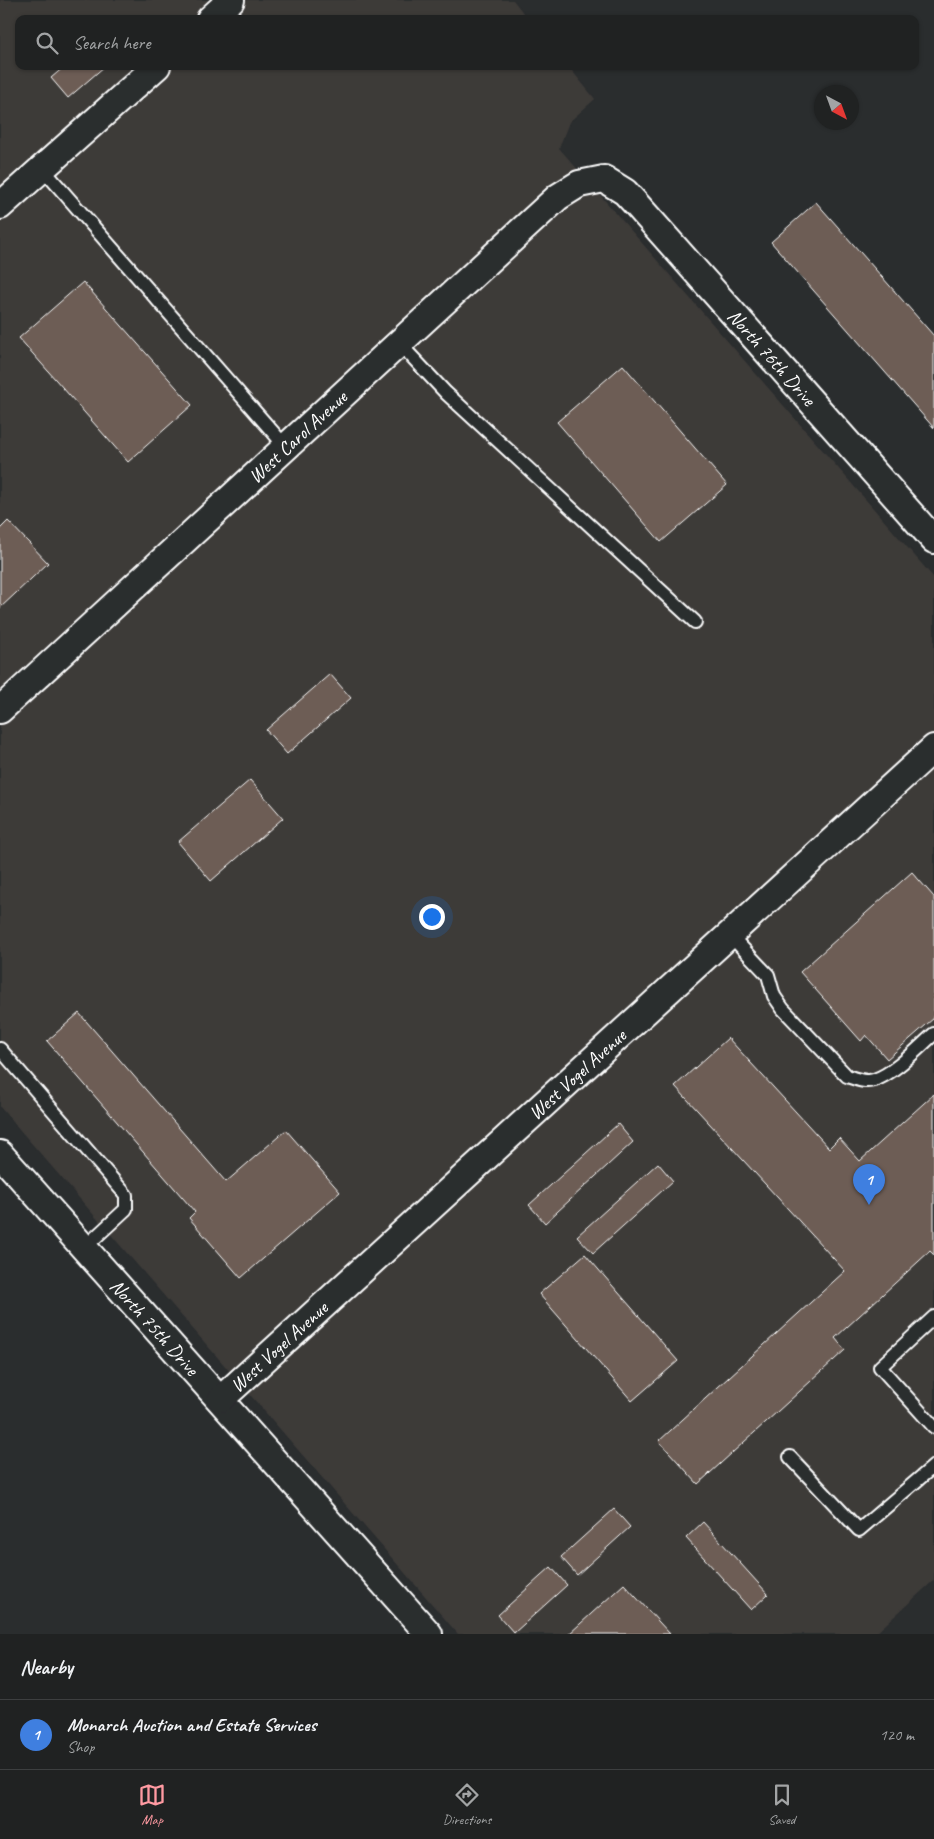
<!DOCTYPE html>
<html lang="en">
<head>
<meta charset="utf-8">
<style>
	:root { --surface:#202222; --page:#2d2f2f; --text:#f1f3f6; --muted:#a2a4a5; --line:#3d3f40; --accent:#ff9aa2 }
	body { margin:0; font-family:Caveat,sans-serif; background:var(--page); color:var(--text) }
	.compass { position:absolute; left:814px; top:85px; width:45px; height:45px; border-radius:50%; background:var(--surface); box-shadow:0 1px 4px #0004; rotate:139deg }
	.you { position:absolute; left:431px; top:916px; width:18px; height:18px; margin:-12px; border:4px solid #fff; border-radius:50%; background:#1a73e8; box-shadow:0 0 0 8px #1a73e833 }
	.badge { display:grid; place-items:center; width:32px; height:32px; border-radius:50%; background:var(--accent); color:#fff; font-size:16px; font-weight:700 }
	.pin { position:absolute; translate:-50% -41px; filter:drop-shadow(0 1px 2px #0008) }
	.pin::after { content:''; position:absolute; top:26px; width:18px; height:15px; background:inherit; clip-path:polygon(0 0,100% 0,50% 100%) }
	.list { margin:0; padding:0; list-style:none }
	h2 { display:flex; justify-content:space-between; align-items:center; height:65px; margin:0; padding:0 20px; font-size:21px }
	h2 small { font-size:16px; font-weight:400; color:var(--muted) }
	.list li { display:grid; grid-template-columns:32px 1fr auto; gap:15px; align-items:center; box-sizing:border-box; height:70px; padding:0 20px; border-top:1px solid var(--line) }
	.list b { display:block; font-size:19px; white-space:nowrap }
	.list p { margin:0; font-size:16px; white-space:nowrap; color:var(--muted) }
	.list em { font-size:16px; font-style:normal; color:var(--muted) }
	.icon { flex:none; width:28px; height:28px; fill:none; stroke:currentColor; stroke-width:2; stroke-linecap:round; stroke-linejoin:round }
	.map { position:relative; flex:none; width:934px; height:1634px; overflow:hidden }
	.search { position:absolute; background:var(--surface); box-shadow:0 1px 4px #0004; left:15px; right:15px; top:15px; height:55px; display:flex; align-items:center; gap:12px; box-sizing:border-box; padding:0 18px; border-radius:10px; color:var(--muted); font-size:19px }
	.sheet { height:135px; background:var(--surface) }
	nav { display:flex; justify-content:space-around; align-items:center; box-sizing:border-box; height:70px; border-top:1px solid var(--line); background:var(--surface); font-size:14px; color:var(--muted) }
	nav a { display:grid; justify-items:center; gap:2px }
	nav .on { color:var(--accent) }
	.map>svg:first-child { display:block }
	.built { fill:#3e3b39 }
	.building { fill:#6d5d54; stroke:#fff }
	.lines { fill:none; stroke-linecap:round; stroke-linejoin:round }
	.service-casing { stroke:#fff; stroke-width:16 }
	.minor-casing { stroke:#fff; stroke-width:30 }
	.service { stroke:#2a2d2e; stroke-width:12 }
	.minor { stroke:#2a2d2e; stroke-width:26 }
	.labels { text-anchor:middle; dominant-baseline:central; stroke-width:4; stroke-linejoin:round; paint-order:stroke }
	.street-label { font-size:20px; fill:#fff; stroke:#2a2d2e }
</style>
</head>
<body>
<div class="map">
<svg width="934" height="1634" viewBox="0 0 934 1634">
	<rect width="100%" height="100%" fill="#2a2d2e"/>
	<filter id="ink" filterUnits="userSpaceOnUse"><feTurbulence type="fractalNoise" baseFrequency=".02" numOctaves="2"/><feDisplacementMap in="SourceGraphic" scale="10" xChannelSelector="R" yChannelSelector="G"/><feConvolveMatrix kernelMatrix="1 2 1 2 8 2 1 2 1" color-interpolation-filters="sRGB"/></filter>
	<g filter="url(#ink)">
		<!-- built -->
		<path class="built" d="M 0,0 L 513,0 L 528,19 L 19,19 L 19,66 L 568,66 L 595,99 L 569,122 L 559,148 L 934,578 L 934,1580 L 875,1634 L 458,1634 L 0,1107 Z"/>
		<!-- building -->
		<path class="building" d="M 65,66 L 105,66 L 68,98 L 51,78 Z
			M 816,202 L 934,336 L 934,428 L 771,242 Z
			M 83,282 L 192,405 L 128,462 L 19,338 Z
			M 623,365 L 727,485 L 661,542 L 557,422 Z
			M 8,521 L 48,563 L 0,608 L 0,529 Z
			M 330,674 L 351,698 L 287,754 L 266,730 Z
			M 250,780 L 283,818 L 211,881 L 178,842 Z
			M 912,872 L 934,897 L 934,1018 L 887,1059 L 866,1035 L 861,1041 L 800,972 Z
			M 79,1013 L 226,1182 L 286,1130 L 340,1192 L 241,1278 L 189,1218 L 195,1212 L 47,1041 Z
			M 728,1038 L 829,1148 L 839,1138 L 860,1161 L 934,1094 L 934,1255 L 930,1251 L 835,1338 L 845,1350 L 698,1484 L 659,1441 L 845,1271 L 675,1086 Z
			M 618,1124 L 633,1142 L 545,1223 L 529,1205 Z
			M 658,1163 L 673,1181 L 593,1253 L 577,1236 Z
			M 585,1254 L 678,1361 L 632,1401 L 539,1294 Z
			M 614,1509 L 630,1527 L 577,1575 L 561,1557 Z
			M 703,1522 L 768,1594 L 751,1610 L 686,1538 Z
			M 551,1567 L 567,1585 L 514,1633 L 498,1615 Z
			M 624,1584 L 670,1634 L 569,1634 Z"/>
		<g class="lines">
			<defs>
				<path id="service" d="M 43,169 L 286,447
					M 399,343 L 446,393 L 695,622
					M 730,935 L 768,975 L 774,996 L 783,1009 L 847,1076 C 856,1079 865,1083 874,1080 C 895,1073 918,1048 934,1034
					M 0,1049 L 126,1195 L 126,1209 L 84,1248
					M 934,1317 L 880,1367 L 934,1427
					M 790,1457 L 859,1530 L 934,1466"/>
				<g id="minor">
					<path d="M 210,19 L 231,0"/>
					<path d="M 0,206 L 157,66"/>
					<path id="s1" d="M 0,710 L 558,197 L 579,184 L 604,179 L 625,192 L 637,205 L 934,540"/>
					<path id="s2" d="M 0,1154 L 429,1634"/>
					<path id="s3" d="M 221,1399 L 934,748"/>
				</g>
			</defs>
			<!-- service casing -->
			<use href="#service" class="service-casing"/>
			<!-- minor casing -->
			<use href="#minor" class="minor-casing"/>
			<!-- service -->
			<use href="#service" class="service"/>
			<!-- minor -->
			<use href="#minor" class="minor"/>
		</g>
	</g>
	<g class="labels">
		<!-- street labels -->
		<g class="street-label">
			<text stroke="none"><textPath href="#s1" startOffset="1054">North 76th Drive</textPath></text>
			<text stroke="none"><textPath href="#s1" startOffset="404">West Carol Avenue</textPath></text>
			<text stroke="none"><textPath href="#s3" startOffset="482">West Vogel Avenue</textPath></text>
			<text stroke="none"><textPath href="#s2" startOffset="232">North 75th Drive</textPath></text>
			<text stroke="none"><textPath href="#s3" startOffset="78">West Vogel Avenue</textPath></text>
		</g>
	</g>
</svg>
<svg class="compass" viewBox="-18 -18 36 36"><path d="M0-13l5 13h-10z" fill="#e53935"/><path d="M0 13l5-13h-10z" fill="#a2a4a5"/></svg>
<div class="you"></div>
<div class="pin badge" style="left:869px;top:1205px;background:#3f7fe0">1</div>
<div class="search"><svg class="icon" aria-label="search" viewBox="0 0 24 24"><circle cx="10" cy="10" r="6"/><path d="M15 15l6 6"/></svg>Search here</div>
</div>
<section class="sheet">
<h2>Nearby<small></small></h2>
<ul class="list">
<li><span class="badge" style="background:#3f7fe0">1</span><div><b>Monarch Auction and Estate Services</b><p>Shop</p></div><em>120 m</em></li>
</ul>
</section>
<nav>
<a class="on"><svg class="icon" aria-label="map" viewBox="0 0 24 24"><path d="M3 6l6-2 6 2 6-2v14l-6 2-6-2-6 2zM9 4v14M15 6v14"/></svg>Map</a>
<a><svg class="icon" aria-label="directions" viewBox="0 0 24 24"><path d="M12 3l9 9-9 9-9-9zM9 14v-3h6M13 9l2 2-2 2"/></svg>Directions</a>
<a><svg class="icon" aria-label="saved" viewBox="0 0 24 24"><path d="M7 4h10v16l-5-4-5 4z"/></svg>Saved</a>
</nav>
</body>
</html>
